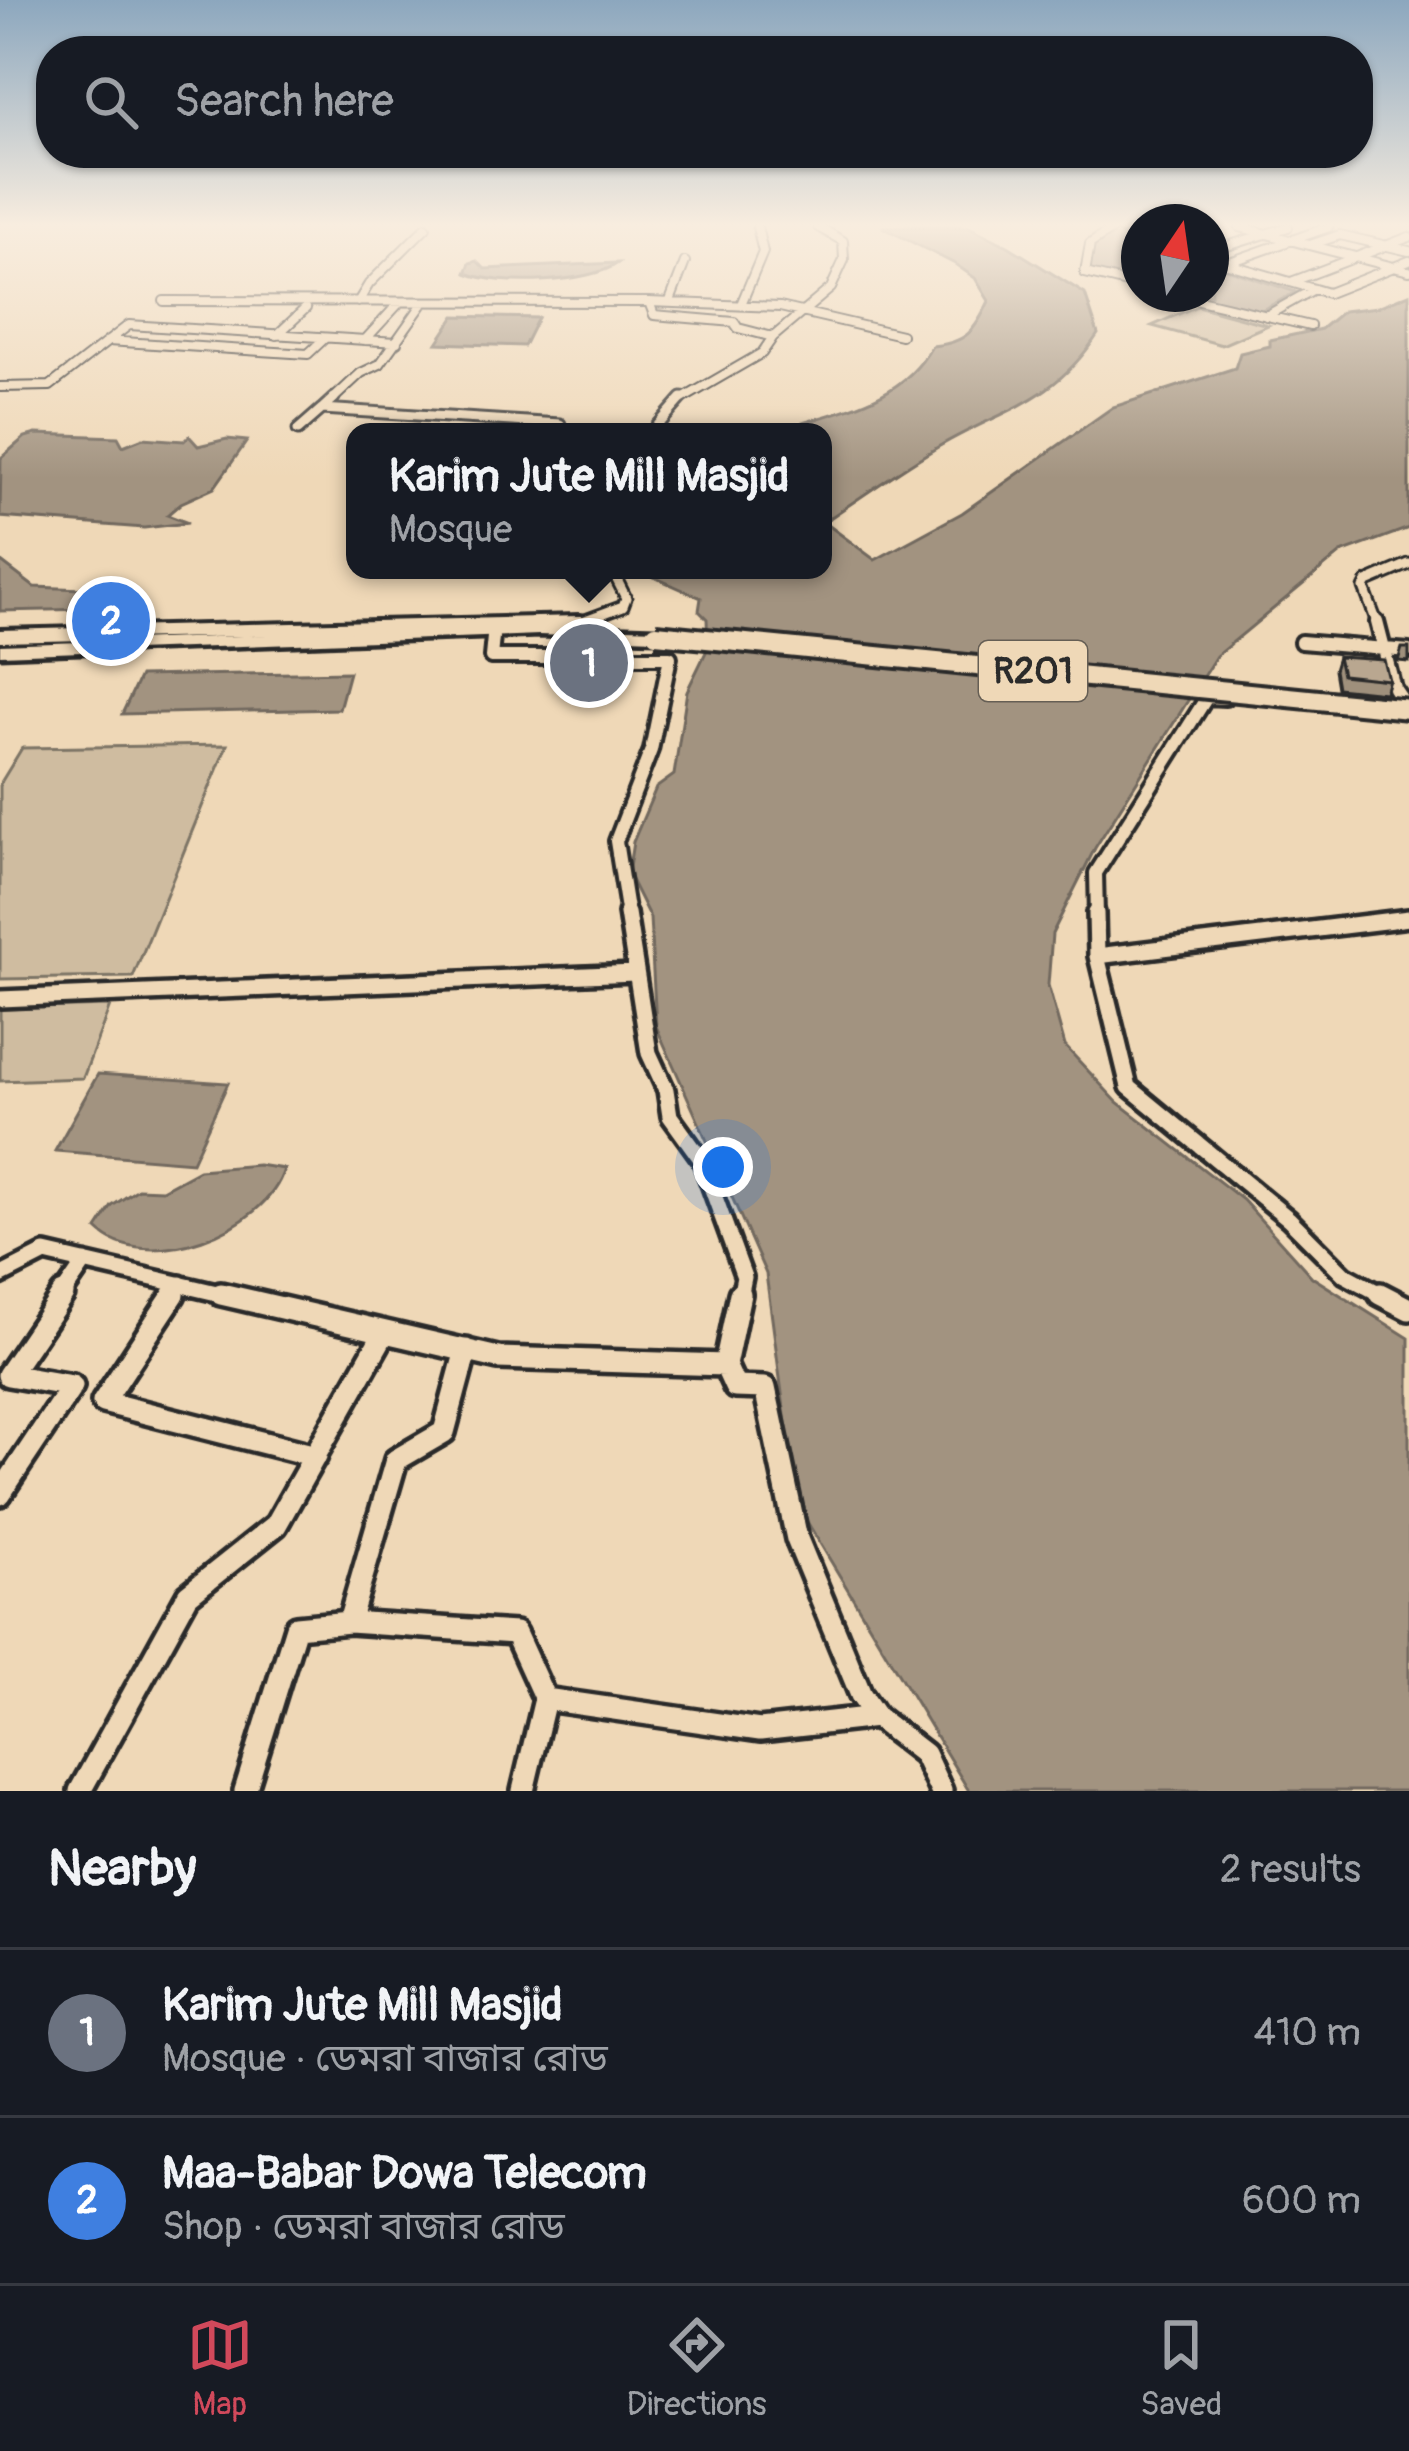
<!DOCTYPE html>
<html lang="en">
<head>
<meta charset="utf-8">
<style>
	:root { --surface:#171b24; --page:#20242c; --text:#f1f3f6; --muted:#9ea1a6; --line:#363941; --accent:#d1495b }
	body { margin:0; font-family:Pangolin,"Noto Sans Bengali",sans-serif; background:var(--page); color:var(--text) }
	.compass { position:absolute; left:1121px; top:204px; width:108px; height:108px; border-radius:50%; background:var(--surface); box-shadow:0 3px 9px #0004; rotate:13deg }
	.you { position:absolute; left:723px; top:1167px; width:42px; height:42px; margin:-30px; border:9px solid #fff; border-radius:50%; background:#1a73e8; box-shadow:0 0 0 18px #1a73e833 }
	.badge { display:grid; place-items:center; width:78px; height:78px; border-radius:50%; background:var(--accent); color:#fff; font-size:39px; font-weight:700 }
	.pin { position:absolute; translate:-50% -50%; border:6px solid #fff; box-shadow:0 3px 12px #0006 }
	.popup { position:absolute; left:346px; top:423px; width:486px; height:156px; box-sizing:border-box; display:grid; place-content:center; border-radius:24px; background:var(--surface); filter:drop-shadow(0 3px 9px #0005); font-size:39px; white-space:nowrap; color:var(--muted) }
	.popup b { font-size:45px; color:var(--text) }
	.popup::after { content:''; position:absolute; left:50%; top:100%; margin-left:-24px; border:24px solid transparent; border-top-color:var(--surface) }
	.list { margin:0; padding:0; list-style:none }
	h2 { display:flex; justify-content:space-between; align-items:center; height:156px; margin:0; padding:0 48px; font-size:51px }
	h2 small { font-size:39px; font-weight:400; color:var(--muted) }
	.list li { display:grid; grid-template-columns:78px 1fr auto; gap:36px; align-items:center; box-sizing:border-box; height:168px; padding:0 48px; border-top:3px solid var(--line) }
	.list b { display:block; font-size:45px; white-space:nowrap }
	.list p { margin:0; font-size:39px; white-space:nowrap; color:var(--muted) }
	.list em { font-size:39px; font-style:normal; color:var(--muted) }
	.icon { flex:none; width:66px; height:66px; fill:none; stroke:currentColor; stroke-width:2; stroke-linecap:round; stroke-linejoin:round }
	.map { position:relative; flex:none; width:1409px; height:1791px; overflow:hidden }
	.search { position:absolute; background:var(--surface); box-shadow:0 3px 9px #0004; left:36px; right:36px; top:36px; height:132px; display:flex; align-items:center; gap:30px; box-sizing:border-box; padding:0 42px; border-radius:48px; color:var(--muted); font-size:45px }
	.sheet { height:492px; background:var(--surface) }
	nav { display:flex; justify-content:space-around; align-items:center; box-sizing:border-box; height:168px; border-top:3px solid var(--line); background:var(--surface); font-size:33px; color:var(--muted) }
	nav a { display:grid; justify-items:center; gap:6px }
	nav .on { color:var(--accent) }
	.map>svg:first-child { display:block }
	.green { fill:#cfbca0; stroke:#7d7466; stroke-width:3 }
	.water { fill:#a29380; stroke:#72695e; stroke-width:3 }
	.lines { fill:none; stroke-linecap:round; stroke-linejoin:round }
	.minor-far4-casing { stroke:#2b2b2b; stroke-width:12 }
	.minor-far3-casing { stroke:#2b2b2b; stroke-width:15 }
	.minor-far2-casing { stroke:#2b2b2b; stroke-width:20 }
	.minor-far1-casing { stroke:#2b2b2b; stroke-width:24 }
	.minor-casing { stroke:#2b2b2b; stroke-width:30 }
	.primary-casing { stroke:#2b2b2b; stroke-width:9 }
	.minor-far4 { stroke:#efd8b7; stroke-width:8 }
	.minor-far3 { stroke:#efd8b7; stroke-width:9 }
	.minor-far2 { stroke:#efd8b7; stroke-width:12 }
	.minor-far1 { stroke:#efd8b7; stroke-width:15 }
	.minor { stroke:#efd8b7; stroke-width:21 }
	.primary { fill:#efd8b7; fill-rule:evenodd }
	.primary-bridge-casing { stroke:#2b2b2b; stroke-width:26; stroke-linecap:butt }
	.primary-bridge { stroke:#efd8b7; stroke-width:18 }
	.wall { fill:#9f907c; stroke:#2b2b2b; stroke-width:3 }
	.building { fill:#b9a790; stroke:#2b2b2b; stroke-width:3 }
	.labels { text-anchor:middle; dominant-baseline:central; stroke-width:12; stroke-linejoin:round; paint-order:stroke }
	.shield { fill:#efd8b7; stroke:#665f55; stroke-width:3 }
	.shield-label { font-size:36px; font-weight:bold; fill:#2b2b2b }
</style>
</head>
<body>
<div class="map">
<svg width="1409" height="1791" viewBox="0 0 1409 1791">
	<rect width="100%" height="100%" fill="#efd8b7"/>
	<filter id="ink" filterUnits="userSpaceOnUse"><feTurbulence type="fractalNoise" baseFrequency=".00833" numOctaves="2"/><feDisplacementMap in="SourceGraphic" scale="24" xChannelSelector="R" yChannelSelector="G"/><feConvolveMatrix kernelMatrix="1 2 1 2 8 2 1 2 1" color-interpolation-filters="sRGB"/></filter>
	<g filter="url(#ink)">
		<!-- green -->
		<path class="green" d="M 1197,306 L 1268,325 L 1222,345 L 1152,326 Z
			M 227,745 L 133,977 L 0,979 L 0,784 L 22,748 Z
			M 110,1006 L 83,1078 L 0,1081 L 0,1009 Z"/>
		<!-- water -->
		<path class="water" d="M 882,227 L 969,227 L 1008,246 L 1085,294 L 1098,334 C 1051,406 1000,409 933,450 C 896,472 860,498 824,522 L 875,560 L 962,513 L 1113,407 L 1235,368 L 1240,353 L 1270,346 L 1270,340 L 1321,329 L 1343,311 L 1378,307 L 1409,294 L 1409,528 L 1341,553 L 1216,656 L 1095,848 L 1052,934 L 1048,985 L 1065,1046 L 1117,1102 L 1243,1200 L 1312,1277 L 1409,1338 L 1409,1791 L 969,1791 L 797,1505 L 766,1274 L 656,1026 L 650,918 L 628,874 L 633,842 L 656,788 L 674,775 L 687,691 L 708,648 L 707,619 L 699,611 L 701,598 L 638,570 L 823,570 L 823,432 L 775,432 C 836,410 899,405 932,346 C 966,343 975,331 989,301 L 975,278 L 955,264 Z
			M 1109,231 L 1139,241 L 1139,283 L 1087,270 L 1088,244 Z
			M 477,261 L 485,269 L 618,263 C 591,283 500,287 466,273 L 470,263 Z
			M 1211,264 L 1296,292 L 1258,312 L 1185,294 L 1211,294 Z
			M 455,316 L 538,318 L 524,346 L 437,343 Z
			M 36,434 L 118,437 L 123,446 L 143,438 L 184,441 L 189,436 L 198,446 L 227,439 L 247,441 L 214,488 L 181,503 L 167,515 L 188,523 L 144,528 L 0,517 L 1,458 L 25,437 Z
			M 0,561 L 34,587 L 107,590 L 94,609 L 0,611 Z
			M 349,672 L 339,709 L 122,714 L 140,676 Z
			M 98,1074 L 228,1083 L 192,1162 L 55,1151 Z
			M 258,1165 L 284,1169 C 266,1231 145,1277 97,1229 L 112,1206 L 138,1189 L 162,1190 L 199,1170 Z"/>
		<g class="lines">
			<defs>
				<path id="minor-far4" d="M 1115,227 L 1090,244 L 1085,273 L 1139,286
					M 1120,227 L 1139,238
					M 1240,227 L 1409,271
					M 1310,245 L 1340,235 L 1409,251
					M 1211,251 L 1288,227
					M 1211,259 L 1328,293 L 1409,261
					M 1227,263 L 1329,227
					M 1291,282 L 1409,237
					M 1174,294 L 1310,326
					M 164,301 L 649,302 L 654,315 L 734,322 L 738,328 L 773,337
					M 670,301 L 685,262
					M 358,302 L 369,284 L 426,227
					M 649,302 L 780,307 L 901,335
					M 742,302 L 763,252 L 757,227
					M 1266,316 L 1314,289
					M 277,335 L 306,308
					M 365,340 L 400,302
					M 108,341 L 308,354 L 325,338
					M 0,387 L 50,386 L 129,325 L 397,342
					M 331,401 L 361,373 L 380,364 L 424,302
					M 679,401 L 762,353 L 773,337 L 831,288 L 844,260 L 843,241 L 818,227"/>
				<path id="minor-far3" d="M 334,398 L 322,409 L 560,424
					M 298,430 L 322,409
					M 652,432 L 682,398
					M 474,625 L 580,622 L 623,606 L 626,598 L 612,570
					M 1378,625 L 1364,588 L 1367,582 L 1409,564"/>
				<path id="minor-far2" d="M 1377,622 L 1394,688 L 1409,710
					M 0,636 L 581,622
					M 493,637 L 491,657 L 670,657 L 651,750 L 616,841 L 628,916
					M 1301,642 L 1409,651
					M 1097,916 L 1096,873 L 1207,697 L 1225,698"/>
				<path id="minor-far1" d="M 627,913 L 649,1053 L 666,1090 L 670,1116 L 701,1159 L 744,1277 L 740,1297
					M 1096,913 L 1097,956 L 1129,1087 L 1289,1219 L 1345,1275 L 1386,1297
					M 1097,956 L 1409,918
					M 0,999 L 635,973
					M 0,1276 L 45,1253 L 234,1297
					M 61,1297 L 85,1262
					M 172,1297 L 180,1284"/>
				<path id="minor" d="M 174,1294 L 103,1402 L 316,1456
					M 221,1294 L 498,1358 L 725,1365
					M 740,1294 L 725,1365 L 735,1387 L 765,1388 L 797,1539 L 861,1695 L 876,1717 L 924,1754 L 941,1791
					M 1380,1294 L 1409,1309
					M 0,1494 L 72,1386 L 8,1375 L 63,1294
					M 349,1622 L 515,1633 L 545,1699 L 760,1730 L 876,1717
					M 80,1791 L 188,1595 L 276,1525 L 383,1335
					M 245,1791 L 296,1627 L 349,1622 L 396,1460 L 444,1432 L 466,1350
					M 523,1791 L 545,1699"/>
				<path id="primary" d="M 539,625 L 656,629 L 664,634 L 656,639 L 539,635 L 0,655 L 0,645 Z"/>
			</defs>
			<!-- minor-far4 casing -->
			<use href="#minor-far4" class="minor-far4-casing"/>
			<!-- minor-far3 casing -->
			<use href="#minor-far3" class="minor-far3-casing"/>
			<!-- minor-far2 casing -->
			<use href="#minor-far2" class="minor-far2-casing"/>
			<!-- minor-far1 casing -->
			<use href="#minor-far1" class="minor-far1-casing"/>
			<!-- minor casing -->
			<use href="#minor" class="minor-casing"/>
			<!-- primary casing -->
			<use href="#primary" class="primary-casing"/>
			<!-- minor-far4 -->
			<use href="#minor-far4" class="minor-far4"/>
			<!-- minor-far3 -->
			<use href="#minor-far3" class="minor-far3"/>
			<!-- minor-far2 -->
			<use href="#minor-far2" class="minor-far2"/>
			<!-- minor-far1 -->
			<use href="#minor-far1" class="minor-far1"/>
			<!-- minor -->
			<use href="#minor" class="minor"/>
			<!-- primary -->
			<use href="#primary" class="primary"/>
			<defs>
				<path id="primary-bridge" d="M 656,634 L 1409,709"/>
			</defs>
			<!-- primary-bridge casing -->
			<use href="#primary-bridge" class="primary-bridge-casing"/>
			<!-- primary-bridge -->
			<use href="#primary-bridge" class="primary-bridge"/>
		</g>
		<!-- wall -->
		<path class="wall" d="M 1402,648 L 1409,648 L 1409,662 L 1398,661 Z
			M 1338,657 L 1389,680 L 1385,693 L 1337,688 L 1334,670 Z
			M 575,663 L 596,668 L 592,676 L 575,672 Z"/>
		<!-- building -->
		<path class="building" d="M 1338,657 L 1384,660 L 1389,680 L 1342,675 Z
			M 578,659 L 596,659 L 591,667 L 575,663 Z"/>
	</g>
	<!-- sky -->
	<linearGradient id="sky" x2="0" y2="1"><stop stop-color="#8ca7be"/><stop offset="0.47" stop-color="#f8eddf"/><stop offset="1" stop-color="#f8eddf" stop-opacity="0"/></linearGradient>
	<rect width="1409" height="478" fill="url(#sky)"/>
	<g class="labels">
		<!-- shield labels -->
		<rect class="shield" x="979" y="641" width="108" height="60" rx="9"/>
		<g class="shield-label">
			<text x="1033" y="671">R201</text>
		</g>
	</g>
</svg>
<svg class="compass" viewBox="-18 -18 36 36"><path d="M0-13l5 13h-10z" fill="#e53935"/><path d="M0 13l5-13h-10z" fill="#9ea1a6"/></svg>
<div class="you"></div>
<div class="pin badge" style="left:589px;top:663px;background:#6b7280">1</div>
<div class="popup"><b>Karim Jute Mill Masjid</b>Mosque</div>
<div class="pin badge" style="left:111px;top:621px;background:#3f7fe0">2</div>
<div class="search"><svg class="icon" aria-label="search" viewBox="0 0 24 24"><circle cx="10" cy="10" r="6"/><path d="M15 15l6 6"/></svg>Search here</div>
</div>
<section class="sheet">
<h2>Nearby<small>2 results</small></h2>
<ul class="list">
<li><span class="badge" style="background:#6b7280">1</span><div><b>Karim Jute Mill Masjid</b><p>Mosque · ডেমরা বাজার রোড</p></div><em>410 m</em></li>
<li><span class="badge" style="background:#3f7fe0">2</span><div><b>Maa-Babar Dowa Telecom</b><p>Shop · ডেমরা বাজার রোড</p></div><em>600 m</em></li>
</ul>
</section>
<nav>
<a class="on"><svg class="icon" aria-label="map" viewBox="0 0 24 24"><path d="M3 6l6-2 6 2 6-2v14l-6 2-6-2-6 2zM9 4v14M15 6v14"/></svg>Map</a>
<a><svg class="icon" aria-label="directions" viewBox="0 0 24 24"><path d="M12 3l9 9-9 9-9-9zM9 14v-3h6M13 9l2 2-2 2"/></svg>Directions</a>
<a><svg class="icon" aria-label="saved" viewBox="0 0 24 24"><path d="M7 4h10v16l-5-4-5 4z"/></svg>Saved</a>
</nav>
</body>
</html>
